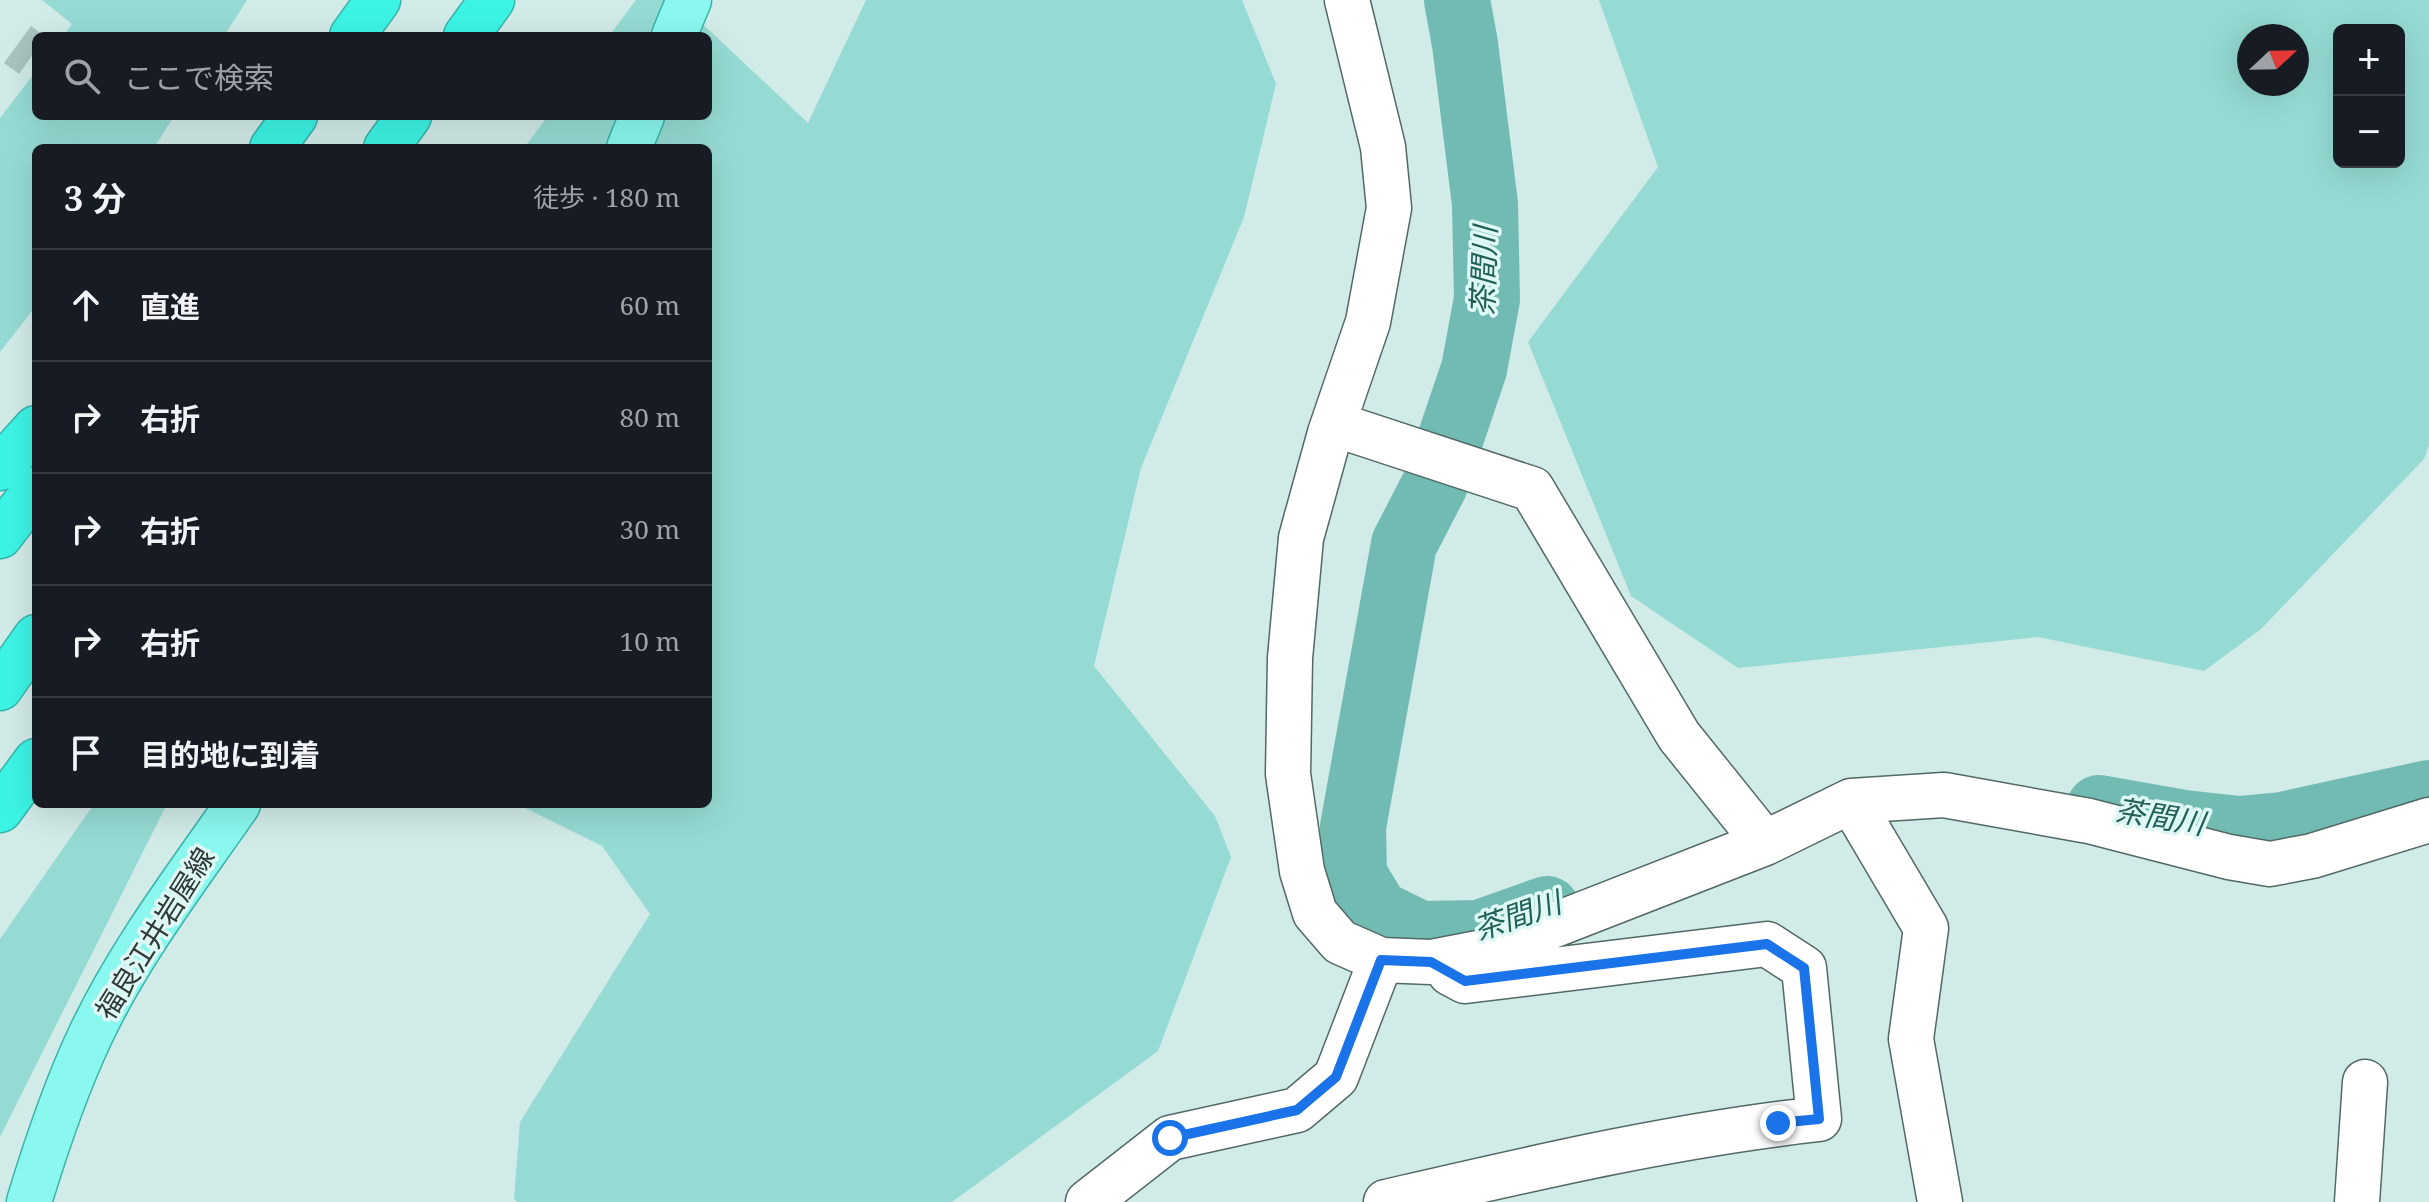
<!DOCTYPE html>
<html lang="ja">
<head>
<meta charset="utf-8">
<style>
	:root { --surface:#171b24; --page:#242831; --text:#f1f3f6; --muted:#9ea1a6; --line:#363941 }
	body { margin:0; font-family:"Noto Serif","Noto Sans JP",serif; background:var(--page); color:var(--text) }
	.controls { position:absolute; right:24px; top:24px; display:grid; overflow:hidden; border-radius:12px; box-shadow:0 8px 32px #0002 }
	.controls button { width:72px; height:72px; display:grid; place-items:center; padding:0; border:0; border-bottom:2px solid var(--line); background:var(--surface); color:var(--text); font:40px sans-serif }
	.compass { position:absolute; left:2237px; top:24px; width:72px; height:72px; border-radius:50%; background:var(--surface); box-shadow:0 8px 32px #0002; rotate:68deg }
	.stop { position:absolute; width:24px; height:24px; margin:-18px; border:6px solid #1a73e8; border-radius:50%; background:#fff }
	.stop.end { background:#1a73e8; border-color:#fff; box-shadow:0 2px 8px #0008 }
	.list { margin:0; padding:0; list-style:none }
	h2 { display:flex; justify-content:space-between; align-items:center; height:104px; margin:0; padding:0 32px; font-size:34px }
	h2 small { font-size:26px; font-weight:400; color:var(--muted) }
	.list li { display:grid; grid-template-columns:52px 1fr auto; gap:24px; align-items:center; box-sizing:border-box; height:112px; padding:0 32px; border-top:2px solid var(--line) }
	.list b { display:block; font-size:30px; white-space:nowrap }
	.list em { font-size:26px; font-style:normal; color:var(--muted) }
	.icon { flex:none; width:44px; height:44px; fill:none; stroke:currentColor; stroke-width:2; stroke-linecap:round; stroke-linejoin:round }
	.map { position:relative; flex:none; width:2429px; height:1202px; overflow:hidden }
	.search { position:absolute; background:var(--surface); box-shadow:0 8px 32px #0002; left:32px; top:32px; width:680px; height:88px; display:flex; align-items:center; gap:20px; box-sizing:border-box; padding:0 28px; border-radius:12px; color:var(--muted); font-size:30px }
	.panel { position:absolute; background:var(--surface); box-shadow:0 8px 32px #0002; left:32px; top:144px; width:680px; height:664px; border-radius:12px }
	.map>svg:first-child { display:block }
	.green { fill:#95dbd3; fill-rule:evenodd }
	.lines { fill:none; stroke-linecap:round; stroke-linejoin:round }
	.river { stroke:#71bbb3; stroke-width:66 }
	.building { fill:#aac3c0 }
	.minor-casing { stroke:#526966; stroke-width:47 }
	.major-casing { stroke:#37b3a8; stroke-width:47 }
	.highway-casing { stroke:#37b3a8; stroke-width:47 }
	.minor { stroke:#fff; stroke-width:44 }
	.major { stroke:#8af8ef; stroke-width:44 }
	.highway { stroke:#3cf4e5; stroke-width:44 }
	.route { stroke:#1a73e8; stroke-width:10 }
	.labels { text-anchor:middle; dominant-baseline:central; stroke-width:7; stroke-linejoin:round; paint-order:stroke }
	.street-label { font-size:28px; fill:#2f3938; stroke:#def8f5 }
	.water-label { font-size:30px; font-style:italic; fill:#23605a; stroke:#def8f5 }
</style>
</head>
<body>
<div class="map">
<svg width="2429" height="1202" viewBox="0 0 2429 1202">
	<rect width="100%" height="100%" fill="#d1ebe8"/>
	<!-- green -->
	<path class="green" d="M 42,0 L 247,0 L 224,36 L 63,36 L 72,24 Z
		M 636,0 L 677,0 L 808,123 L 866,0 L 1242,0 L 1276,84 L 1244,217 L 1141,468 L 1094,666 L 1215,816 L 1231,857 L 1158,1051 L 952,1202 L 517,1202 L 514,1199 L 520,1122 L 650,914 L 602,846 L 517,804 L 708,804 L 708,148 L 524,148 L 548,116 L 708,116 L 708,36 L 609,36 Z
		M 1599,0 L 2429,0 L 2429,445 L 2424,459 L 2261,629 L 2204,671 L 2038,637 L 1738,668 L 1631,596 L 1528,342 L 1658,167 ZM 2339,30 L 2399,30 L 2399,162 L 2339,162 ZM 2297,36 L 2297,84 L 2249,84 L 2249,36 Z
		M 36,71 L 36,116 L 174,116 L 154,148 L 36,148 L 36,306 L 0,352 L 0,118 Z
		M 94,804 L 167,804 L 0,1137 L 0,939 Z"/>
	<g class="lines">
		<!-- river -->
		<path class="river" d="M 1457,0 L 1465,44 L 1485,204 L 1487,299 L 1474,369 L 1435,484 L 1404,544 L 1353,827 L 1354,875 L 1377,913 L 1420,934 L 1479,933 L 1547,909
			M 2099,808 L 2184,823 L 2239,829 L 2282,825 L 2429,793"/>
	</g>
	<!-- building -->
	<path class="building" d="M 31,26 L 45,36 L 36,36 L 36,50 L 19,74 L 4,63 Z"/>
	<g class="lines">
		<defs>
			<path id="minor" d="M 1347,0 L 1383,147 L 1389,208 L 1368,322 L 1330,433 L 1301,538 L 1290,658 L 1288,774 L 1302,871 L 1315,913 L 1340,942 L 1381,960 L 1431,962 L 1488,951 L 1765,843 L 1851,801 L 1944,795 L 2089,821 L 2229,857 L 2270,864 L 2312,856 L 2429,820
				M 1334,424 L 1532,489 L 1679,736 L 1765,843
				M 1851,801 L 1926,928 L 1911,1039 L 1940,1202
				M 1088,1202 L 1170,1138 L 1297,1110 L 1336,1077 L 1381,960
				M 1386,1202 C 1529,1169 1673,1135 1819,1119 L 1804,968 L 1767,944 L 1465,981 L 1450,973
				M 2357,1202 L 2365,1082"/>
			<path id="major" d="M 674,36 L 689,0
				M 629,148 L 642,116
				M 29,1202 C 46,1146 65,1089 90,1036 C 129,953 186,879 238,804"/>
			<path id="highway" d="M 352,36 L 378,0
				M 466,36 L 492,0
				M 272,148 L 295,116
				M 386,148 L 409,116
				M 0,468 L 36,428
				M 0,536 L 36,489
				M 0,688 L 36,637
				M 0,810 L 36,761"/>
		</defs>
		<!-- minor casing -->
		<use href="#minor" class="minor-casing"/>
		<!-- major casing -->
		<use href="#major" class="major-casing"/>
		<!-- highway casing -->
		<use href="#highway" class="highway-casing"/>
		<!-- minor -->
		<use href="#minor" class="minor"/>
		<!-- major -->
		<use href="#major" class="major"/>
		<!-- highway -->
		<use href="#highway" class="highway"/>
	</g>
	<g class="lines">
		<!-- route -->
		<path class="route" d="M 1170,1138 L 1297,1110 L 1336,1077 L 1381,960 L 1431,962 L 1465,981 L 1767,944 L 1804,968 L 1819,1119 L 1778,1123"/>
	</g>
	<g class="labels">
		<!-- street labels -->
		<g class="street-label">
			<text transform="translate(154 933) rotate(-58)">福良江井岩屋線</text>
		</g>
		<!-- water labels -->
		<g class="water-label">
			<text transform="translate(1483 271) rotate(-88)">茶間川</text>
			<text transform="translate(2160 816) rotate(9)">茶間川</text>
			<text transform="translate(1517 915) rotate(-19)">茶間川</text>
		</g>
	</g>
</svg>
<div class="controls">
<button>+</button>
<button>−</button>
</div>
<svg class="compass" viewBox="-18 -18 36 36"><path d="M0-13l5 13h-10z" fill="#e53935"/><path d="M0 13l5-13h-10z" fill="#9ea1a6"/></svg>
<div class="stop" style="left:1170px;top:1138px"></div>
<div class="stop end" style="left:1778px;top:1123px"></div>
<div class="search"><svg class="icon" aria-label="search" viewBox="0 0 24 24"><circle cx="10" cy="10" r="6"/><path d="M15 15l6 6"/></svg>ここで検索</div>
<section class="panel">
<h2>3 分<small>徒歩 · 180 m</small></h2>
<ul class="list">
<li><svg class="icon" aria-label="ahead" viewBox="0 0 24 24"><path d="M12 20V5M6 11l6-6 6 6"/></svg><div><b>直進</b></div><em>60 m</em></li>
<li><svg class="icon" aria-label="right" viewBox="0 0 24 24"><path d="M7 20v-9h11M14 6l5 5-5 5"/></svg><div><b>右折</b></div><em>80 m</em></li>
<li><svg class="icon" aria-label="right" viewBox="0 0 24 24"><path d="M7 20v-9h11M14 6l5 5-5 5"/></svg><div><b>右折</b></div><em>30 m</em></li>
<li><svg class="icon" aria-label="right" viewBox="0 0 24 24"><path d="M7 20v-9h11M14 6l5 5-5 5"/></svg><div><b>右折</b></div><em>10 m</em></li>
<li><svg class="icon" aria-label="arrive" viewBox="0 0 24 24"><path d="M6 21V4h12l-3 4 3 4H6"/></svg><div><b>目的地に到着</b></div></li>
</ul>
</section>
</div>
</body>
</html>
